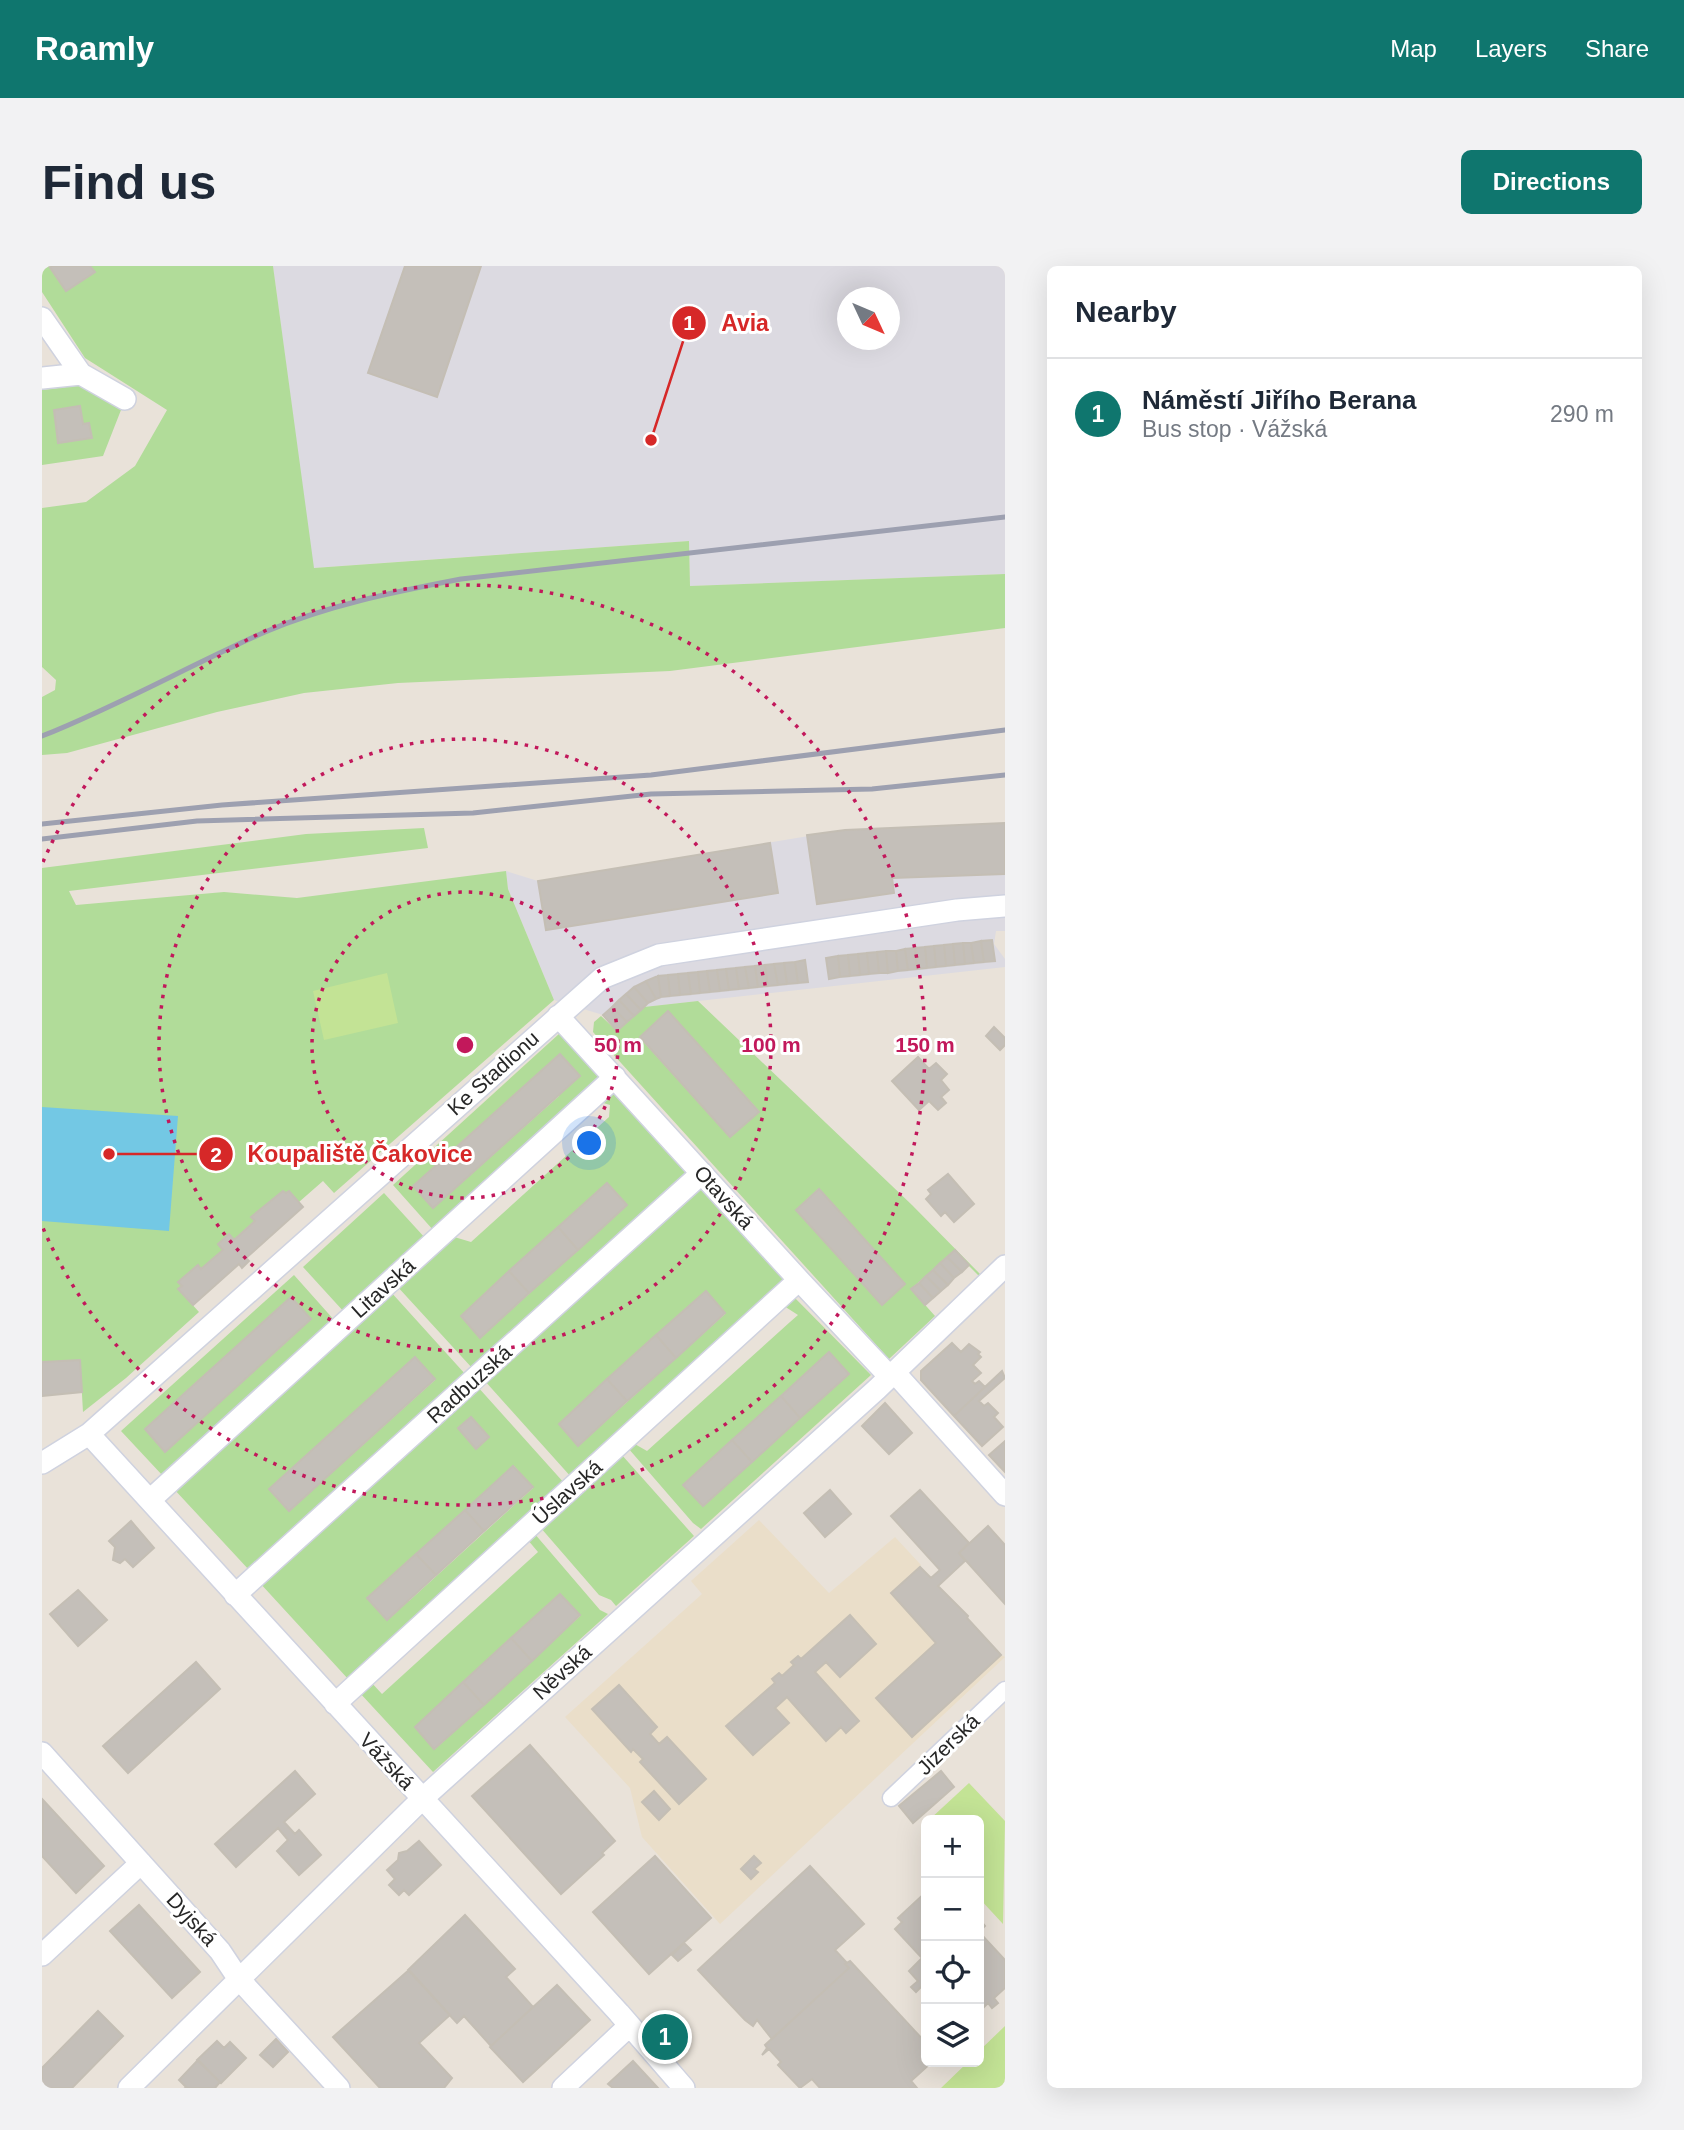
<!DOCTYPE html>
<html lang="en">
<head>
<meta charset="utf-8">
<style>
	:root { --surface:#fff; --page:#f2f2f3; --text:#1f2937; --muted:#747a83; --line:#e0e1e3; --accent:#0f766e }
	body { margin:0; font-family:Helvetica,sans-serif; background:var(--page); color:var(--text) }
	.controls { position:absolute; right:21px; bottom:21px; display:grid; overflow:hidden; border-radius:10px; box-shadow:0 7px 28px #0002 }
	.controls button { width:63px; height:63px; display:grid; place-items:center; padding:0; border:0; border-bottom:2px solid var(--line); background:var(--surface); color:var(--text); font:35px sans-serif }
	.compass { position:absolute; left:795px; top:21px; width:63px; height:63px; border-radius:50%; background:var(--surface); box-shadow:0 7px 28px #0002; rotate:134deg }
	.you { position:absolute; left:548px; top:878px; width:24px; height:24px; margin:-18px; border:5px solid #fff; border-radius:50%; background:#1a73e8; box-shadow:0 0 0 10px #1a73e833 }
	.badge { display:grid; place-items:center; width:46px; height:46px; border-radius:50%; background:var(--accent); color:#fff; font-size:23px; font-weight:700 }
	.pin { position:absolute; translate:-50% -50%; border:4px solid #fff; box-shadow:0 2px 7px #0006 }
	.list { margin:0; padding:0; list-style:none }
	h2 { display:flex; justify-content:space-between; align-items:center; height:91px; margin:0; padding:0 28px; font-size:30px }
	h2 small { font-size:23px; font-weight:400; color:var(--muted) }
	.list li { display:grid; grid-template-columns:46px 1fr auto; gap:21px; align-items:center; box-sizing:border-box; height:112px; padding:0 28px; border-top:2px solid var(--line) }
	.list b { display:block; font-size:26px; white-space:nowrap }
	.list p { margin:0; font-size:23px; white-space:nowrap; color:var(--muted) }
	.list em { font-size:23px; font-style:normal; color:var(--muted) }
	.icon { flex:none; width:38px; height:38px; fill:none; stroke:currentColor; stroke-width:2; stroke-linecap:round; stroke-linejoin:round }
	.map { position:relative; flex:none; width:963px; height:1822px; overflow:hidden; border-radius:10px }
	header { display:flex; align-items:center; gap:42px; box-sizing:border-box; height:98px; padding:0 35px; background:var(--accent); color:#fff }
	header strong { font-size:33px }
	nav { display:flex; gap:38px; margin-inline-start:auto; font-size:24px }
	.intro { display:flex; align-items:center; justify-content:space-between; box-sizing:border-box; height:168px; padding:0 42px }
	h1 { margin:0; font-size:49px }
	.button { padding:18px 32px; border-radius:10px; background:var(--accent); color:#fff; font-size:24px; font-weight:700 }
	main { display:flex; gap:42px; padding:0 42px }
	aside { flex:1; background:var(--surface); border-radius:10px; box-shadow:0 7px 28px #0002 }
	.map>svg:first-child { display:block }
	.industrial { fill:#dcdae1; fill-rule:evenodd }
	.education { fill:#eadec9 }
	.green { fill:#b1dc99; fill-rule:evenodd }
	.pitch { fill:#c3e395 }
	.water { fill:#73c8e4 }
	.building { fill:#c4bfb9; stroke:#c4beb4; stroke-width:2 }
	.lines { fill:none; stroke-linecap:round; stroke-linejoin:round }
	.pedestrian-casing { stroke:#cfd2df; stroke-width:19 }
	.minor-casing { stroke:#cfd2df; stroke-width:24 }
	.pedestrian { stroke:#fff; stroke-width:16 }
	.minor { stroke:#fff; stroke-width:21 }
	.rail { stroke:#9da0b0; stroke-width:5 }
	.ring { fill:none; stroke:#c2185b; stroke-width:3.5; stroke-dasharray:3.5 7 }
	.labels { text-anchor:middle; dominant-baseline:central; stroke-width:6; stroke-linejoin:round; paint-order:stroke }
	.street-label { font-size:21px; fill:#272727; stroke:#fff }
	.centre { fill:#c2185b; stroke:#fff; stroke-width:3.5 }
	.ring-label { font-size:21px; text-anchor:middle; font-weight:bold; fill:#c2185b; stroke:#fff; stroke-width:6; stroke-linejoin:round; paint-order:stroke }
	.leader { fill:none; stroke:#d62828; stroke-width:2.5 }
	.callout-dot { fill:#d62828; stroke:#fff; stroke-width:2.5 }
	.mark-label { font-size:21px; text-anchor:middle; font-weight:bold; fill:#fff }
	.callout-label { font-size:23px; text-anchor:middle; font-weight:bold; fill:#d62828; stroke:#fff; stroke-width:6; stroke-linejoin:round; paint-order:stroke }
</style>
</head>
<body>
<header>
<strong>Roamly</strong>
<nav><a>Map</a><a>Layers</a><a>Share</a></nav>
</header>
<div class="intro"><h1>Find us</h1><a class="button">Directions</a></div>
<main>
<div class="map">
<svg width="963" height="1822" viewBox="0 0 963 1822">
	<rect width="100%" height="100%" fill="#e9e2d9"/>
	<!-- industrial -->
	<path class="industrial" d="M 231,0 L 963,0 L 963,308 L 648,320 L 647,275 L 271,302 ZM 806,32 L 848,32 L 848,74 L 806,74 Z
		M 963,557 L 963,665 L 954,665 L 952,678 L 963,693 L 963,701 L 602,741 L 575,765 L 561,749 L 512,734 L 466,623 L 464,605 L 496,615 L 803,564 Z"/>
	<!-- education -->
	<path class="education" d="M 717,1254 L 787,1327 L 853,1271 L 879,1299 L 849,1327 L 894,1377 L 834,1432 L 870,1471 L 959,1389 L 963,1391 L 678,1658 L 600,1571 L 588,1522 L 523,1451 L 660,1328 L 649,1315 Z"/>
	<!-- green -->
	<path class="green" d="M 0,0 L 231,0 L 272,302 L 647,275 L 648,320 L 963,308 L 963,362 L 628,405 L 356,417 L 262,427 L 175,446 L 25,487 L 0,489 L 0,431 L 13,424 L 14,414 L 0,401 L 0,242 L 44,236 L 93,200 L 125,144 L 43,92 L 0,26 Z
		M 41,119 L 79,144 L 61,190 L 0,199 L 0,124 Z
		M 382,562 L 386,582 L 27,625 L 34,639 L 182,626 L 255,632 L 464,605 L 466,623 L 512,734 L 292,927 L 281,915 L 257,936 L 247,925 L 244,927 L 241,925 L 210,951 L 213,955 L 192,974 L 187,969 L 176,978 L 181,984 L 159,1003 L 137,1016 L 140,1020 L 137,1024 L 157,1046 L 84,1112 L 41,1146 L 38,1094 L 0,1096 L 0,602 L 264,568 Z
		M 656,735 L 870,939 L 938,1008 L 937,1010 L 912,985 L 869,1023 L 893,1050 L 847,1093 L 551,766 L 552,756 L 559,750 L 575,765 L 602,741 ZM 626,746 L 717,845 L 688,871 L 598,772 ZM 776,923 L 863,1018 L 840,1039 L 754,944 Z
		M 518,767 L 560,813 L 392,965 L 351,919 ZM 518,788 L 517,830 L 391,942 L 371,920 Z
		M 573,828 L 646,908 L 431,1103 L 354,1019 L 409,970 L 429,976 L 567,851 L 568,839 L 558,836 L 565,829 ZM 565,917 L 585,939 L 438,1072 L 419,1050 Z
		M 655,924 L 660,924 L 745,1017 L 530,1212 L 442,1114 ZM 663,1026 L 683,1048 L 536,1180 L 517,1158 Z
		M 342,927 L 384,973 L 303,1047 L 261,1001 Z
		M 252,1009 L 293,1055 L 121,1210 L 79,1165 ZM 250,1031 L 269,1053 L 123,1185 L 103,1163 Z
		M 348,1025 L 424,1109 L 208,1305 L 131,1222 ZM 373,1092 L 393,1114 L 247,1245 L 227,1223 Z
		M 752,1031 L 829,1109 L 659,1263 L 651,1257 L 586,1182 L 591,1177 L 605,1185 L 748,1056 L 756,1049 L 742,1040 ZM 787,1087 L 807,1108 L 661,1240 L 641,1219 Z
		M 435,1120 L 523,1218 L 307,1414 L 217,1316 ZM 429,1151 L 447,1171 L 434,1183 L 416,1162 ZM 472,1200 L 491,1222 L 367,1335 L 325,1332 Z
		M 579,1188 L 652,1270 L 574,1340 L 569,1334 L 557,1329 L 498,1261 Z
		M 492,1267 L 558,1344 L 566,1348 L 391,1506 L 317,1426 L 328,1415 L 340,1428 L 496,1286 L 485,1273 ZM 518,1328 L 538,1350 L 393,1483 L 373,1461 Z"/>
	<!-- pitch -->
	<path class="pitch" d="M 345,707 L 356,757 L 282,774 L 271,725 Z
		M 927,1517 L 963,1555 L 961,1658 L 937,1632 L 937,1554 L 887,1554 Z
		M 963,1760 L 963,1822 L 899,1822 L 926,1796 L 937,1796 L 937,1785 Z"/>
	<!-- water -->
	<path class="water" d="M 0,841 L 136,850 L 127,965 L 0,955 Z"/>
	<!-- building -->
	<path class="building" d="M 7,0 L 48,0 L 53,6 L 24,25 Z
		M 363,0 L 439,0 L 395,131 L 326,107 Z
		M 38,140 L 41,158 L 47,157 L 50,172 L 16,177 L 12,144 Z
		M 963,557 L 963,608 L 850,612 L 852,627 L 775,638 L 765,569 L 803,564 Z
		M 728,577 L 736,627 L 504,664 L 496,615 Z
		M 950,674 L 953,695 L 942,696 L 939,675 Z
		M 939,675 L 942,696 L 932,697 L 929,677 Z
		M 921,677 L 923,698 L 913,699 L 911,678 Z
		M 921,677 L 929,677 L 932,697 L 923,698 Z
		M 911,678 L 913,699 L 904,700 L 902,679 Z
		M 902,679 L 904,700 L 894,701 L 892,680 Z
		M 892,680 L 894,701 L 885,702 L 883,681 Z
		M 883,681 L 885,702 L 875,703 L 873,682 Z
		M 873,682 L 875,703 L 866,704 L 863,683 Z
		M 863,683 L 866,704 L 856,705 L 854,685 Z
		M 844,685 L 854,685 L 856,705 L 846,707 Z
		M 844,685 L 846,707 L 837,707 L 835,686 Z
		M 835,686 L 837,707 L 827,708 L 825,687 Z
		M 825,687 L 827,708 L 818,709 L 816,688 Z
		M 816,688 L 818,709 L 808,710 L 806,689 Z
		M 806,689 L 808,710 L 798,711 L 796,690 Z
		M 796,690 L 798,711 L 787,713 L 784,692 Z
		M 763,694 L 766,716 L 756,717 L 753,696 Z
		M 753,696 L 756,717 L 745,718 L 742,697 Z
		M 742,697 L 745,718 L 736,719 L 732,698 Z
		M 732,698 L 736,719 L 726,720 L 723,699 Z
		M 723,699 L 726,720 L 716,721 L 713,700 Z
		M 713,700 L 716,721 L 707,722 L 703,701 Z
		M 703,701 L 707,722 L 697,723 L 694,702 Z
		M 694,702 L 697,723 L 687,724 L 684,703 Z
		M 684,703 L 687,724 L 678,725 L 675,704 Z
		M 675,704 L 678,725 L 668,726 L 665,705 Z
		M 665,705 L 668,726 L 658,727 L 656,706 Z
		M 656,706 L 658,727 L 649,728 L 646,707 Z
		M 646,707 L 649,728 L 638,729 L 636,708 Z
		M 636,708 L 638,729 L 628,730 L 626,709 Z
		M 626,709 L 628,730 L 619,731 L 616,710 Z
		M 616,710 L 619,731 L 614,733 L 604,715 Z
		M 604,715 L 614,733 L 606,737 L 592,721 Z
		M 592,721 L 606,737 L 599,744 L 584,728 Z
		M 584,728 L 599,744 L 592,750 L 577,734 Z
		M 577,734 L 592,750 L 585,756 L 570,741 Z
		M 570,741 L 585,756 L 575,765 L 561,749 Z
		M 626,745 L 717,846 L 688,871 L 598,771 Z
		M 952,761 L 963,772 L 963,779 L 958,784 L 944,770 Z
		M 518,788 L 538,810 L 391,942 L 371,920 Z
		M 876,791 L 887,803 L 894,797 L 905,808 L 899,814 L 907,824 L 899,831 L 904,837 L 896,844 L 887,835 L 877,844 L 850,815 Z
		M 906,908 L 932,938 L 912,956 L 903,946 L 899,950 L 884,933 L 889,928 L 886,924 Z
		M 565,917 L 585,939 L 536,984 L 516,961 Z
		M 777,923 L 863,1018 L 840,1039 L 754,944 Z
		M 241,925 L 244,927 L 247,925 L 261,941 L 204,992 L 207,995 L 200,1002 L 197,998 L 151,1039 L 136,1023 L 140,1020 L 136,1016 L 156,999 L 159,1003 L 181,984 L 176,978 L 187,968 L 192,974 L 213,955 L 209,951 Z
		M 516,961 L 536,984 L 487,1027 L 467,1005 Z
		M 913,984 L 927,999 L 920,1006 L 905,991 Z
		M 905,991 L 920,1006 L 912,1012 L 898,997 Z
		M 898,997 L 912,1012 L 906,1019 L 891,1004 Z
		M 891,1004 L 906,1019 L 899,1025 L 884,1010 Z
		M 467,1005 L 487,1027 L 438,1072 L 419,1050 Z
		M 884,1010 L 899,1025 L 891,1032 L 877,1017 Z
		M 877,1017 L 891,1032 L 883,1039 L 869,1023 Z
		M 664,1025 L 683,1047 L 634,1092 L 614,1069 Z
		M 249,1031 L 269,1053 L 123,1186 L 103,1163 Z
		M 614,1069 L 634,1092 L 585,1135 L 565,1113 Z
		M 910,1077 L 919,1086 L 927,1078 L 938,1086 L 936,1088 L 939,1091 L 931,1099 L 939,1107 L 930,1115 L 933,1118 L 937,1115 L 943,1121 L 912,1150 L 879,1114 L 879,1105 Z
		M 787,1086 L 807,1108 L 758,1152 L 739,1130 Z
		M 373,1091 L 393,1113 L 247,1245 L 227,1223 Z
		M 38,1094 L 40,1126 L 0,1130 L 0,1096 Z
		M 960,1105 L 963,1112 L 937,1135 L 942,1140 L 946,1137 L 956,1147 L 952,1151 L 961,1161 L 940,1180 L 912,1150 Z
		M 565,1113 L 585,1135 L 536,1180 L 517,1158 Z
		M 739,1130 L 758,1152 L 710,1196 L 690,1174 Z
		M 843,1137 L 870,1167 L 847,1188 L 820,1160 Z
		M 429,1151 L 447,1171 L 434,1183 L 416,1162 Z
		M 690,1174 L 710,1196 L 661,1240 L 641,1219 Z
		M 963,1175 L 963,1206 L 947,1189 Z
		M 471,1200 L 491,1221 L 442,1265 L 423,1244 Z
		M 788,1224 L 809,1248 L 783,1271 L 762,1247 Z
		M 878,1224 L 927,1277 L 917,1287 L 923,1295 L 896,1320 L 926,1350 L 925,1352 L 959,1389 L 870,1471 L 834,1432 L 894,1377 L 849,1327 L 878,1301 L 889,1312 L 898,1304 L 849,1250 Z
		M 423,1244 L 442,1265 L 394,1309 L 374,1288 Z
		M 89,1255 L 112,1282 L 91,1301 L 83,1293 L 78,1297 L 71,1294 L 73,1281 L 67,1275 Z
		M 946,1260 L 963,1279 L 963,1338 L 917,1287 Z
		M 374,1288 L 394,1309 L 345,1354 L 325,1332 Z
		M 36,1324 L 65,1354 L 36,1380 L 8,1348 Z
		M 518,1328 L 538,1349 L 490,1395 L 469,1372 Z
		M 808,1349 L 834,1378 L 798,1411 L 784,1396 L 773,1406 L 817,1455 L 804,1467 L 799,1461 L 784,1475 L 745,1431 L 733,1442 L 747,1457 L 711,1489 L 684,1460 L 733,1417 L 730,1413 L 737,1407 L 740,1410 L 752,1399 L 749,1396 L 756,1390 L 759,1393 Z
		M 469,1372 L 490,1395 L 442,1439 L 421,1416 Z
		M 154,1396 L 178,1423 L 86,1507 L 61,1480 Z
		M 421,1416 L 442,1439 L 392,1483 L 373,1461 Z
		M 577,1419 L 615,1461 L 608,1468 L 617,1478 L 625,1471 L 664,1513 L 637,1538 L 598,1496 L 601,1493 L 591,1483 L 589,1486 L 550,1443 Z
		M 488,1479 L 573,1575 L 560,1587 L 562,1589 L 519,1628 L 430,1530 Z
		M 253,1505 L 273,1528 L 242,1556 L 253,1568 L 257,1564 L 279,1589 L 257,1609 L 235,1585 L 246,1574 L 236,1562 L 194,1601 L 173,1578 Z
		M 899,1505 L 912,1521 L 871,1557 L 857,1540 Z
		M 612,1525 L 628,1543 L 617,1554 L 600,1536 Z
		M 1,1534 L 62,1600 L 34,1627 L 0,1590 Z
		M 377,1575 L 399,1599 L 367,1629 L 362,1624 L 357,1629 L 347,1619 L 353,1613 L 345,1604 L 356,1594 L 357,1587 L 365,1585 Z
		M 613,1590 L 669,1652 L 607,1708 L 551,1646 Z
		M 712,1590 L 719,1597 L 712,1603 L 716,1606 L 709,1613 L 699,1603 Z
		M 768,1600 L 822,1658 L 793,1684 L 805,1697 L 803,1698 L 807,1702 L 730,1773 L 715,1754 L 711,1760 L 703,1754 L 656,1704 Z
		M 884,1626 L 884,1724 L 880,1720 L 874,1726 L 869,1721 L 876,1715 L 867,1705 L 880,1692 L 853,1663 L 860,1656 L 856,1652 Z
		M 97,1639 L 158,1706 L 130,1732 L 68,1665 Z
		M 423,1649 L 473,1703 L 464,1711 L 491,1741 L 449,1780 L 422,1750 L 415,1757 L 366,1704 Z
		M 939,1655 L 943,1660 L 937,1666 L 963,1694 L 963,1722 L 952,1732 L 956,1737 L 950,1742 L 946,1737 L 937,1746 L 937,1656 Z
		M 642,1677 L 649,1684 L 636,1695 L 630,1689 Z
		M 808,1695 L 884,1777 L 884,1796 L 890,1796 L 869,1815 L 875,1822 L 778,1822 L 770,1813 L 758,1822 L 736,1799 L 739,1796 L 727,1783 L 720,1789 L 725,1782 L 723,1779 L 807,1702 L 803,1698 Z
		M 367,1704 L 408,1749 L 377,1777 L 410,1812 L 402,1822 L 338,1822 L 291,1771 Z
		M 515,1719 L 548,1754 L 481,1816 L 448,1781 Z
		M 56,1745 L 81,1770 L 30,1822 L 0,1822 L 0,1802 Z
		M 234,1773 L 246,1786 L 231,1801 L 218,1789 Z
		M 175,1775 L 182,1782 L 188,1776 L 204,1792 L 179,1817 L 155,1794 Z
		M 156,1794 L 178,1816 L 173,1822 L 143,1822 L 144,1821 L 137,1814 Z
		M 591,1795 L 616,1822 L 571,1822 L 566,1818 Z"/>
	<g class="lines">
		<defs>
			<path id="pedestrian" d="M 849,1532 L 963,1424"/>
			<path id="minor" d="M 0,52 L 39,108 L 83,133
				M 0,112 L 39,108
				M 516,750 L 757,1014 L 848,1111
				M 853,1107 L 963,1229
				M 47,1168 L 577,1747 L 642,1822
				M 0,1197 L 47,1168 L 560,712 L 617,689 L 915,644 L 963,640
				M 108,1234 L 573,811
				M 193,1329 L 660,907
				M 293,1438 L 757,1014
				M 0,1487 L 178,1685 L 196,1712 L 297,1822
				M 0,1689 L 99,1597
				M 87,1822 L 380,1533 L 835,1123 L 963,1000
				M 521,1822 L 587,1760"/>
		</defs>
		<!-- pedestrian casing -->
		<use href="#pedestrian" class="pedestrian-casing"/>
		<!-- minor casing -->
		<use href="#minor" class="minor-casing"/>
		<!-- pedestrian -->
		<use href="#pedestrian" class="pedestrian"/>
		<!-- minor -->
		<use href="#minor" class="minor"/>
		<!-- rail -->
		<path class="rail" d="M 0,470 C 76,440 148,399 223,366 C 286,339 352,326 419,313 L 963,251
			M 0,558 L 180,539 L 609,509 L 963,464
			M 0,573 L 155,555 L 431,547 L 609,528 L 830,523 L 963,509"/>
	</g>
	<!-- distance rings -->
	<g class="ring">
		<circle cx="423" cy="779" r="153"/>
		<circle cx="423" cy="779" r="306"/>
		<path d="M1 596A460 460 0 1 1 1 962"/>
	</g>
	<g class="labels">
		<!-- street labels -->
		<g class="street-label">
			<text transform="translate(451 807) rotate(-42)">Ke Stadionu</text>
			<text transform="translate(682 931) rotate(48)">Otavská</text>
			<text transform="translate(341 1022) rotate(-42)">Litavská</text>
			<text transform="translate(427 1118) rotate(-42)">Radbuzská</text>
			<text transform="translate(525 1226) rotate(-42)">Úslavská</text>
			<text transform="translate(520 1406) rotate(-42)">Něvská</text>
			<text transform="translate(906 1478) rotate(-44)">Jizerská</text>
			<text transform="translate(345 1495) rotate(47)">Vážská</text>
			<text transform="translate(150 1653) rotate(48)">Dyjská</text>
		</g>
	</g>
	<circle cx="423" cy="779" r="10" class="centre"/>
	<g class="ring-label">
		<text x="576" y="786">50 m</text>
		<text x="729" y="786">100 m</text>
		<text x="883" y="786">150 m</text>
	</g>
	<!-- callouts -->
	<path class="leader" d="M609 174L647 57M67 888L174 888"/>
	<g class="callout-dot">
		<circle cx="609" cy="174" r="7"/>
		<circle cx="67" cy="888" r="7"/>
		<circle cx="647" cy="57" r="18"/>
		<circle cx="174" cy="888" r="18"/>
	</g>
	<g class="mark-label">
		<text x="647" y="64">1</text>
		<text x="174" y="896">2</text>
	</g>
	<g class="callout-label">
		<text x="703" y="65">Avia</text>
		<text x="318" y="896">Koupaliště Čakovice</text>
	</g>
</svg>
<div class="controls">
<button>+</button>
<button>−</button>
<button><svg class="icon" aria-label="locate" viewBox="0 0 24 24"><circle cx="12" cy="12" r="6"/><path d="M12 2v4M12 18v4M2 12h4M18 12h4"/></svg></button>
<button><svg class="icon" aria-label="layers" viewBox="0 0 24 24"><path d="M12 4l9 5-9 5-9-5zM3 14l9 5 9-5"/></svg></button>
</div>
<svg class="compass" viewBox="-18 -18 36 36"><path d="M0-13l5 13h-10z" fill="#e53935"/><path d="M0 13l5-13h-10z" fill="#747a83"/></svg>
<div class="you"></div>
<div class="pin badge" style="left:623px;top:1771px">1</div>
</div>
<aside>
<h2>Nearby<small></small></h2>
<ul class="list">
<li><span class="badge">1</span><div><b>Náměstí Jiřího Berana</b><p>Bus stop · Vážská</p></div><em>290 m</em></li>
</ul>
</aside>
</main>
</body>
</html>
